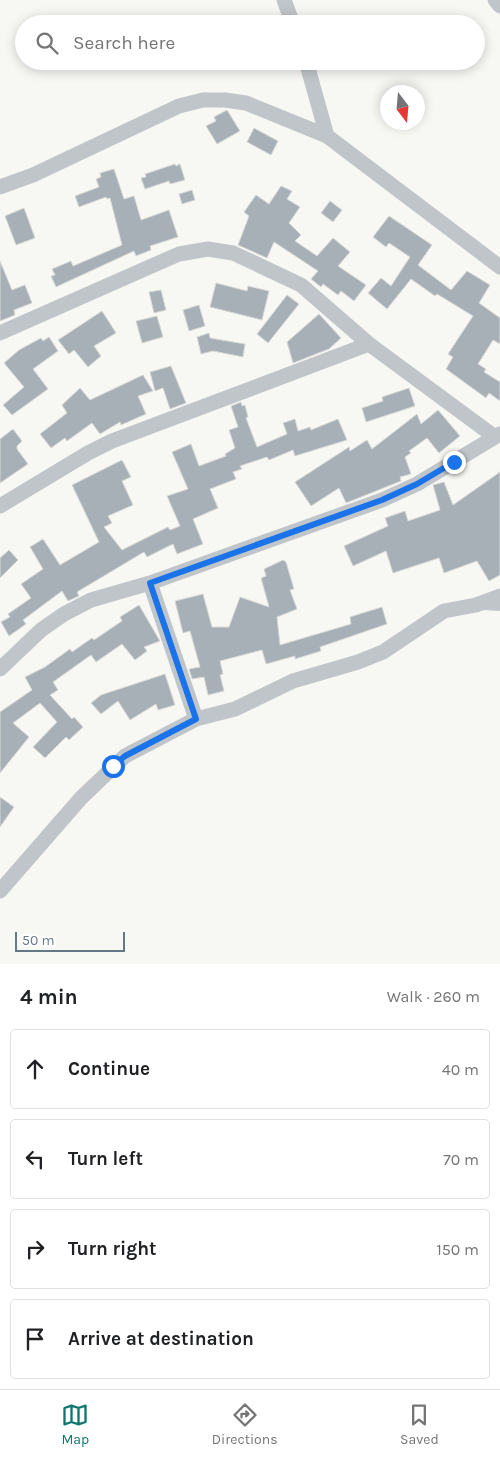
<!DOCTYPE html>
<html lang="en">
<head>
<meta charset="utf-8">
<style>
	:root { --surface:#fff; --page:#f2f2f2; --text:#202124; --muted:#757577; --line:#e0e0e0; --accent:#0f766e }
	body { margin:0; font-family:Karla,sans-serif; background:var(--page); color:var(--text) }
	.compass { position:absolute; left:380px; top:85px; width:45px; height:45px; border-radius:50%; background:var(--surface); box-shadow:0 2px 12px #0003; rotate:164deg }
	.scale { position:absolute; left:15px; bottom:12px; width:110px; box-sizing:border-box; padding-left:5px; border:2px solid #647987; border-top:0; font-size:14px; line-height:18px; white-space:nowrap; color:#647987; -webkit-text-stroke:4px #fff; paint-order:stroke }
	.stop { position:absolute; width:15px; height:15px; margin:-11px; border:4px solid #1a73e8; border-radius:50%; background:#fff }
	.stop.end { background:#1a73e8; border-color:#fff; box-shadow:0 1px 5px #0008 }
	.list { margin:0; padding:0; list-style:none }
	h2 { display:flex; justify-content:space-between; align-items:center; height:65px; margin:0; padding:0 20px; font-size:21px }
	h2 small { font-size:16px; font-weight:400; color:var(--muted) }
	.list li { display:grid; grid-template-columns:32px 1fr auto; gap:15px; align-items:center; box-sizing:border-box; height:80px; margin:0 10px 10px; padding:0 10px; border:1px solid var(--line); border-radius:5px }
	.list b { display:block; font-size:19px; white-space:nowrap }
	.list em { font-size:16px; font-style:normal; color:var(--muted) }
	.icon { flex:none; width:28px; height:28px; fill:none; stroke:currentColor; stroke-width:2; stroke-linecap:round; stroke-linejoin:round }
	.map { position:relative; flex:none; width:500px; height:964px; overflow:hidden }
	.search { position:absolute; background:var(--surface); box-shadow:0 2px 12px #0003; left:15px; right:15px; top:15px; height:55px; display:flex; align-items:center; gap:12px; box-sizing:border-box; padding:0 18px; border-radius:28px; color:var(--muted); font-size:19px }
	.sheet { height:425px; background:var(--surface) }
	nav { display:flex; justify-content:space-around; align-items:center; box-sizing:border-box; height:70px; border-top:1px solid var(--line); background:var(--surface); font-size:14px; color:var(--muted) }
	nav a { display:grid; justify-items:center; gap:2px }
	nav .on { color:var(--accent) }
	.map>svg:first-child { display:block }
	.building { fill:#a6b0b6; stroke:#d9d9d6 }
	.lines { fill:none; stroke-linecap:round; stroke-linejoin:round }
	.lane { stroke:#c0c5c9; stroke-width:8 }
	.street { stroke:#c0c5c9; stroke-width:15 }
	.route { stroke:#1a73e8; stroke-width:6 }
</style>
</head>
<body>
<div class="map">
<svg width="500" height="964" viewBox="0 0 500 964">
	<rect width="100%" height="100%" fill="#f7f7f4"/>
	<!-- building -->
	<path class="building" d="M 227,110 L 240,131 L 217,144 L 206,126 L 216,121 L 214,117 Z
		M 254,128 L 278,141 L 271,155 L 247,142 Z
		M 175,164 L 176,166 L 180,164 L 185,180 L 170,184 L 169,181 L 145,189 L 141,178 L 146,177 L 145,174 Z
		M 114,169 L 124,199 L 134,196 L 141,220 L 169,210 L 178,237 L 150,246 L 151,250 L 136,256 L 134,251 L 56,287 L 51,276 L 55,275 L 52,269 L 71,261 L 73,266 L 122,245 L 110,198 L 107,199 L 106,197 L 79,207 L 75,196 L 99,187 L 96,179 L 101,177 L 100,173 Z
		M 281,186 L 292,191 L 287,199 L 300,207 L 289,223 L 301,235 L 295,241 L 317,256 L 333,238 L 350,252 L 338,266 L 366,285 L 354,301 L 341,291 L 338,295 L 323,284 L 321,287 L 311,279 L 318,271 L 274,242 L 267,258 L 238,245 L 249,216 L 244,212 L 256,195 L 269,204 Z
		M 192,190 L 195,200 L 182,204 L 179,194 Z
		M 330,201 L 342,210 L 333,222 L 321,213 Z
		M 24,208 L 35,238 L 16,245 L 5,216 Z
		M 389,216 L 432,245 L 418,265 L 451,290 L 467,271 L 490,285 L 479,303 L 500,318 L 500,344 L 493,340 L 478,364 L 486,369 L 484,372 L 500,382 L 500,401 L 489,393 L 486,398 L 446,369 L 453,357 L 448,354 L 473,316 L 437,294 L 435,296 L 411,279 L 387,309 L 368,293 L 381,278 L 391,286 L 410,257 L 389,243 L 386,247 L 373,237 Z
		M 0,261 L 12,290 L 25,285 L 32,303 L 14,310 L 15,315 L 0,321 Z
		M 216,283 L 247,291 L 248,286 L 269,291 L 262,320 L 210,307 Z
		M 161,290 L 166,310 L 154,313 L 149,292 Z
		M 287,295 L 299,304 L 268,343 L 257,334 Z
		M 199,305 L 205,326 L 189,331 L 183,310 Z
		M 102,311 L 116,333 L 94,346 L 101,356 L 88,367 L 74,350 L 69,354 L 58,340 Z
		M 319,314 L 341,338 L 329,349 L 293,363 L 287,342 Z
		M 157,316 L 163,337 L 142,343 L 136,321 Z
		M 209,333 L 210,338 L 245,344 L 243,357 L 213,351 L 201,354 L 197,337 Z
		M 49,337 L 58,351 L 33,369 L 48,389 L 12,415 L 3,405 L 24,387 L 4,363 L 19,350 L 41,338 L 43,341 Z
		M 171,366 L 186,403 L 170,409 L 163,388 L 155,391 L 150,372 Z
		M 143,375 L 153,391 L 138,396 L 146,414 L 121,425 L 120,422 L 100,434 L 92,423 L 67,441 L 65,438 L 51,448 L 40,434 L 67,413 L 62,405 L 80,388 L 90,400 Z
		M 409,388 L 415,406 L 366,422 L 362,408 L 383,401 L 382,397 Z
		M 241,402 L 242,406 L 245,405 L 248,417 L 246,418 L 257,447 L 287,434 L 283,423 L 295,419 L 298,431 L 310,427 L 311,430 L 338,419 L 347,440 L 295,456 L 293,450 L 269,460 L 267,457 L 240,466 L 242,469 L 233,472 L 236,479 L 210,489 L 218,508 L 193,519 L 203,544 L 177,554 L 173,544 L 147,557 L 144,552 L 77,592 L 79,596 L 68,601 L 62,591 L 23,620 L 26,624 L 9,636 L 1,622 L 10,617 L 8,614 L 31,598 L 21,584 L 43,569 L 30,547 L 43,539 L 60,565 L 99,542 L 72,485 L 122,460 L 131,477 L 122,481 L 133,505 L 108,516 L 112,523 L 104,527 L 122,550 L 168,527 L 170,530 L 180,526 L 167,496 L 188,489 L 172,452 L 191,444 L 199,466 L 226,456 L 225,454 L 235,448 L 229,430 L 238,427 L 231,406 Z
		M 438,410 L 460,436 L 439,453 L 427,438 L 409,451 L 411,453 L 405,457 L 411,474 L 400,477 L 401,481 L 346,503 L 339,488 L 311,506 L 295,482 L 349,447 L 350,451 L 367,440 L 372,449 L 417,414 L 421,424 Z
		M 13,429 L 22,441 L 17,446 L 17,449 L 28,464 L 0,483 L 0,439 Z
		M 500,472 L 500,575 L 489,581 L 477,561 L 444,573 L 439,558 L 393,573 L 386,551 L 353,566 L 344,546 L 388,526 L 385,518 L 405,511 L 408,521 L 440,510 L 433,485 L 444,482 L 453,505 Z
		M 9,550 L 18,560 L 0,578 L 0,558 Z
		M 283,560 L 286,562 L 294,589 L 290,590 L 297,609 L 277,617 L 280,645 L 351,624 L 350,617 L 382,607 L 387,624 L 320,647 L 321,651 L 295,659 L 295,656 L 266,664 L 262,650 L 220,661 L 223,674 L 220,675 L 224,691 L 208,695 L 204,677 L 192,679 L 189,669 L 200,667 L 190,631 L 183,633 L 175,601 L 203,594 L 212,627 L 229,627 L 240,597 L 269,607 L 261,578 L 266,576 L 264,569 Z
		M 139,605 L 160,641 L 144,647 L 147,651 L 135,660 L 122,644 L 96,662 L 91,655 L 53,682 L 58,690 L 50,695 L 72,719 L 74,717 L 83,727 L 69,740 L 66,737 L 45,758 L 33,747 L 57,722 L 40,703 L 13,723 L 29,737 L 0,773 L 0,712 L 32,690 L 25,677 L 45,667 L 70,649 L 72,652 L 92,638 L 94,640 L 122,621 L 120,617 Z
		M 165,674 L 175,705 L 158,710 L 156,704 L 130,720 L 118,701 L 101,714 L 91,703 L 101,695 Z
		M 0,797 L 14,807 L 0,827 Z"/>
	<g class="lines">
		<!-- lane -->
		<path class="lane" d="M 483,606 L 500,607"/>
		<!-- street -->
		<path class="street" d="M 284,0 L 293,24
			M 495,0 L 500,6
			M 306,61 L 327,136
			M 0,187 L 33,175 L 179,106 L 203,100 L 225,100 L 246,103 L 327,136 L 500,267
			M 0,333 L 179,254 L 208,249 L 233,253 L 301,285 L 369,344 L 495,437
			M 0,506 L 88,453 L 112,441 L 369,344
			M 150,583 L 196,719
			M 0,669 L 41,630 L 64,614 L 91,600 L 150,583 L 382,500 L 417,484 L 500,434
			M 0,891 L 81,798 L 125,756 L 196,719 L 235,709 L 293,681 L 358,662 L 383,652 L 444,611 L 476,605 L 500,596"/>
	</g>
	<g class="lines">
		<!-- route -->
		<path class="route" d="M 113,766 L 125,756 L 196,719 L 150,583 L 382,500 L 417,484 L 454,462"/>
	</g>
</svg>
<svg class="compass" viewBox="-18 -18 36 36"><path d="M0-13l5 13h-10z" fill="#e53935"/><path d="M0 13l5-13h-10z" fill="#757577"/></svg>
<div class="scale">50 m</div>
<div class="stop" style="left:113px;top:766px"></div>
<div class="stop end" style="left:454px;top:462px"></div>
<div class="search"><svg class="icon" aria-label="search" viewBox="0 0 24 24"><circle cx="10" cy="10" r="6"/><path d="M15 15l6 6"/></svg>Search here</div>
</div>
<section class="sheet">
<h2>4 min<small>Walk · 260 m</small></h2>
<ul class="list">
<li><svg class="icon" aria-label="ahead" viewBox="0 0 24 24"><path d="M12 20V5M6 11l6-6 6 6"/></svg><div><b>Continue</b></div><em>40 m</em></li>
<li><svg class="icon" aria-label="left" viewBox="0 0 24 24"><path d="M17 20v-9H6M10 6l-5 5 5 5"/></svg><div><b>Turn left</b></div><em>70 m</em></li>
<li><svg class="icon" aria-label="right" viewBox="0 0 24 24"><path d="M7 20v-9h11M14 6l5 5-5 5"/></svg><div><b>Turn right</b></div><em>150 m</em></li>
<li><svg class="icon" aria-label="arrive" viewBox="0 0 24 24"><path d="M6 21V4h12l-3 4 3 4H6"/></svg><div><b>Arrive at destination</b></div></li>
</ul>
</section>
<nav>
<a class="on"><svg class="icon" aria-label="map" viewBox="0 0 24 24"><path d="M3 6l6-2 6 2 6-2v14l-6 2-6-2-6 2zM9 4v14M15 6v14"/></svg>Map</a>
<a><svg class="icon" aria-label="directions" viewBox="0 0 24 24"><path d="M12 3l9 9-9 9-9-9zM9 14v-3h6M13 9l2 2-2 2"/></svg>Directions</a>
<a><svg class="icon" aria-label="saved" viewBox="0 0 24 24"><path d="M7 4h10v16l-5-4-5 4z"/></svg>Saved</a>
</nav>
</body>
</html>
